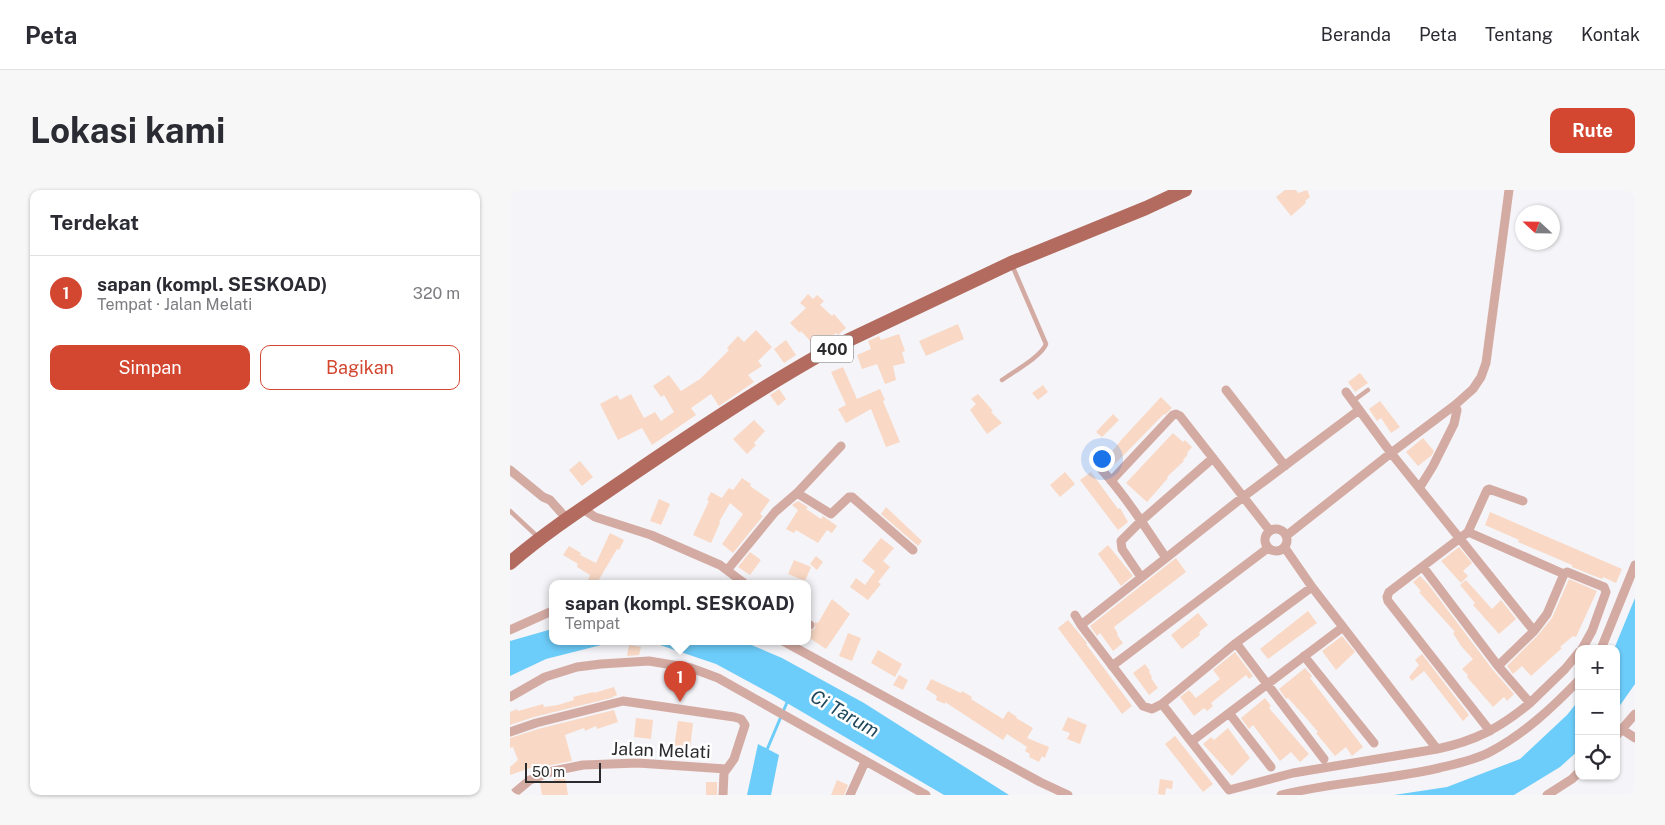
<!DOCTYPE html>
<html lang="id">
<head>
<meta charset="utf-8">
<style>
	:root { --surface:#fff; --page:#f7f7f7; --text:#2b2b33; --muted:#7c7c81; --line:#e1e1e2; --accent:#d34731 }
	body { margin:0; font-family:"Public Sans",sans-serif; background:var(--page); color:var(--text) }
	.controls { position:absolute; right:15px; bottom:15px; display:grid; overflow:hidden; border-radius:10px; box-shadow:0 1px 4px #0004 }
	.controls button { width:45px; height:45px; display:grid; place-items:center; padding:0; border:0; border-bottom:1px solid var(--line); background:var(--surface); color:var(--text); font:25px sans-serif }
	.compass { position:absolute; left:1005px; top:15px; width:45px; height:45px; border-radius:50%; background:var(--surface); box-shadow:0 1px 4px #0004; rotate:292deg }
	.scale { position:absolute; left:15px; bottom:12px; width:76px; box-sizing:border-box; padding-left:5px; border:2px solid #2b2b2d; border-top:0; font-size:14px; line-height:18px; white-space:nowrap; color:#2b2b2d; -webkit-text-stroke:4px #fff; paint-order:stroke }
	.you { position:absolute; left:591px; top:268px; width:18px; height:18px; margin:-12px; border:4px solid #fff; border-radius:50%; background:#1a73e8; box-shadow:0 0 0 8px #1a73e833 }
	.badge { display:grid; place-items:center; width:32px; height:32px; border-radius:50%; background:var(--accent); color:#fff; font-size:16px; font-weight:700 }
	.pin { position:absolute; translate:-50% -41px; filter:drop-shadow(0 1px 2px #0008) }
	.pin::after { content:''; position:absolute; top:26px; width:18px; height:15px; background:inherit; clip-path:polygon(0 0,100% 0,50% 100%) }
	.popup { position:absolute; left:39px; top:390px; width:262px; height:65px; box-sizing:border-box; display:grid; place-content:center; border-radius:10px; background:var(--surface); filter:drop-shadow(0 1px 4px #0005); font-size:16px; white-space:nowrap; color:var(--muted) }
	.popup b { font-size:19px; color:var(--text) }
	.popup::after { content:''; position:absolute; left:50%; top:100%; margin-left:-10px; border:10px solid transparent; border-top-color:var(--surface) }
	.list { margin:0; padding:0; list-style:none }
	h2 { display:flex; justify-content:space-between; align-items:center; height:65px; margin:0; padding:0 20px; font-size:21px }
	h2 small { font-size:16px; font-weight:400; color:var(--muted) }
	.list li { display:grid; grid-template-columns:32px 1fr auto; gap:15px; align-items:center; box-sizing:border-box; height:75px; padding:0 20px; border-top:1px solid var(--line) }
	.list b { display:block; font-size:19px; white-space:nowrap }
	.list p { margin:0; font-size:16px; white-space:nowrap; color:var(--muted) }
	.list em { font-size:16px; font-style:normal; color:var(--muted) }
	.actions { display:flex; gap:10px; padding:15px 20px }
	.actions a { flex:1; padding:11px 0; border:1px solid var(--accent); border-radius:10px; text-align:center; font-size:18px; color:var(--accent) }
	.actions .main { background:var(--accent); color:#fff }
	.icon { flex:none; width:28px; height:28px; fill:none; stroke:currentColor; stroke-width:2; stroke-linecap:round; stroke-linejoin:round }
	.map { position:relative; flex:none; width:1125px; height:605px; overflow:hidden; border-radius:10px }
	header { display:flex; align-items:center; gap:30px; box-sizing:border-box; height:70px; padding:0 25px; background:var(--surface); border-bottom:1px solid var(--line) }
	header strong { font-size:24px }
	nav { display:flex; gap:28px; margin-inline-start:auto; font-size:18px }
	.intro { display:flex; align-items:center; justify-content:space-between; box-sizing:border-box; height:120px; padding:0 30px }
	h1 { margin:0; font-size:35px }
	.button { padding:12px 22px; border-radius:10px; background:var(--accent); color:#fff; font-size:18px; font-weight:700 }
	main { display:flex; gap:30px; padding:0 30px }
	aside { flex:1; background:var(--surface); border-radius:10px; box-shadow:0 1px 4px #0004 }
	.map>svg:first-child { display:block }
	.water { fill:#6dcdfa }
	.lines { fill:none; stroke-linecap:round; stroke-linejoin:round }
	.stream { stroke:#6dcdfa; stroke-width:3 }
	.building { fill:#f9d9c5 }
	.lane { stroke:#d4aba3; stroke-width:4.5 }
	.street { stroke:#d4aba3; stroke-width:9 }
	.primary { stroke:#b26b5e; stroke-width:14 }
	.labels { text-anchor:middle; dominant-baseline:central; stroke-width:5; stroke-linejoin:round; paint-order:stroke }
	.shield { fill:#fff; stroke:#6b6b6c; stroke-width:1 }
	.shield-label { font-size:16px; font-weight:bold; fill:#2b2b2d }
	.street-label { font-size:18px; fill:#2b2b2d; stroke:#fff }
	.water-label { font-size:19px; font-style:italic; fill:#1d475a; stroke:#fff }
</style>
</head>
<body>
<header>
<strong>Peta</strong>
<nav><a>Beranda</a><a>Peta</a><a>Tentang</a><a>Kontak</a></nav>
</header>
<div class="intro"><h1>Lokasi kami</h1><a class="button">Rute</a></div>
<main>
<aside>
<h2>Terdekat<small></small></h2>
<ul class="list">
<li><span class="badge">1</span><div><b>sapan (kompl. SESKOAD)</b><p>Tempat · Jalan Melati</p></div><em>320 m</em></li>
</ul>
<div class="actions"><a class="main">Simpan</a><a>Bagikan</a></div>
</aside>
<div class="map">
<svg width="1125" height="605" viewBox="0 0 1125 605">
	<rect width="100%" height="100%" fill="#f5f4f8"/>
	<!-- water -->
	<path class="water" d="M 1125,408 L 1125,494 L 1106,521 L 1106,459 L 1104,459 Z
		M 42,439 L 42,451 L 232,451 L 272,468 L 354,513 L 499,605 L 434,605 L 265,506 L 206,474 L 150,455 L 99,453 L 36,469 L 0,486 L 0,451 Z
		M 1069,510 L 1069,560 L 1050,577 L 1004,605 L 884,605 L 937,597 L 1010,569 L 1057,525 Z
		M 248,554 L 269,565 L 261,605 L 237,605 Z"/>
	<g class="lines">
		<!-- stream -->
		<path class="stream" d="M 256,562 L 278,510"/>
	</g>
	<!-- building -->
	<path class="building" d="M 775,0 L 786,0 L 788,3 L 797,0 L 800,7 L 795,11 L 796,13 L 781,26 L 766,7 Z
		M 298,104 L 303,109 L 307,105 L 314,111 L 310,115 L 322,126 L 324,124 L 336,138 L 328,145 L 326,143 L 314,152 L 310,148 L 304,155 L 291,141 L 290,143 L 280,133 L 296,118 L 290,113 Z
		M 448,134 L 454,149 L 416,166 L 409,151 Z
		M 246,140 L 262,157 L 248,171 L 252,176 L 238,185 L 244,192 L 209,216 L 201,204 L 181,218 L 186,225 L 142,255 L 132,238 L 108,250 L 90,214 L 107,205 L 110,210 L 121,204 L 134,228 L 145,222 L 151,231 L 164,222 L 154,205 L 151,207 L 143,196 L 159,185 L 171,201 L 190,189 L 219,160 L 217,158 L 228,146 L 234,152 Z
		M 389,144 L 395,161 L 392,162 L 395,173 L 383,176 L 386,190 L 375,194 L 367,174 L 352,179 L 347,165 L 361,159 L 358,151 L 369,146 L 371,150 Z
		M 276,150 L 286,165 L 274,173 L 264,159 Z
		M 333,177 L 347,209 L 370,199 L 375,210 L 373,211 L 390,252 L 376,257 L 361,219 L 336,233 L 328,219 L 336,215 L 321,182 Z
		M 850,183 L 858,193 L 845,202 L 838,192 Z
		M 533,195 L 538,202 L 528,210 L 522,203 Z
		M 269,199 L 276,209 L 268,216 L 260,205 Z
		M 468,204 L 483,221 L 481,222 L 492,233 L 477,244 L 460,220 L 466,214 L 461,209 Z
		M 651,207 L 662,218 L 655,225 L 654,224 L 600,279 L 592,274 L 612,249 Z
		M 870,211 L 890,237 L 881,243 L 871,228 L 867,231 L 859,219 Z
		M 603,224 L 609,230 L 592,247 L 586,242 Z
		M 244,230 L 255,241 L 244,253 L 246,255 L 237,264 L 223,249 Z
		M 663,243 L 673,252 L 675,250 L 682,257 L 677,263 L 678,264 L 673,270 L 674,271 L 657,287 L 658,288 L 637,312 L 616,293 Z
		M 913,248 L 924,261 L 922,265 L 908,276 L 896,262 Z
		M 70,271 L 83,287 L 72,296 L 59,280 Z
		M 555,282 L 565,294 L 550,307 L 540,295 Z
		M 581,282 L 608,319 L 610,318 L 618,332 L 608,340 L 570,290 Z
		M 232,288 L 241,294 L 240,296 L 260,310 L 250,324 L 253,326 L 223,363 L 212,354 L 233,324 L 220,313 L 209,332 L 210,333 L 201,353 L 183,345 L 199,311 L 197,310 L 201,302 L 212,308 L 219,298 L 223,300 Z
		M 149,309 L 160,314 L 151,335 L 140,331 Z
		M 288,311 L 298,317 L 296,319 L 311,329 L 313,326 L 327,336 L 322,343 L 317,340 L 308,353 L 286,340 L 284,343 L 276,339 L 288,320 L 282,315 Z
		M 376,317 L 412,351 L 408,356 L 371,324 Z
		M 980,322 L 1112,379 L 1106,393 L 1093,387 L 1092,389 L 1062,377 L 1062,375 L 1008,352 L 1009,350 L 975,335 Z
		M 100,343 L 114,350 L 109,360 L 107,359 L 87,393 L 77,393 L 80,385 L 67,377 L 68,374 L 53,365 L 59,356 L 71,363 L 70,365 L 86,373 Z
		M 371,348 L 384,358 L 373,371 L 380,377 L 368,392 L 371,394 L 358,410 L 340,397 L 346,388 L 355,395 L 365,381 L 352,371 Z
		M 598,355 L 623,386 L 611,396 L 588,364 Z
		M 949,357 L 962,373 L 953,381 L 958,386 L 951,393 L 931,371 Z
		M 240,362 L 251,370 L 240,385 L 228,377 Z
		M 306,366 L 313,372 L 307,380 L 300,374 Z
		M 666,368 L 676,382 L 604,437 L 608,444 L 607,445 L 613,453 L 603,461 L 590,443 L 587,446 L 580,436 Z
		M 284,370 L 301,377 L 295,391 L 278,384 Z
		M 910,386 L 918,394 L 983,480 L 1004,504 L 997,511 L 994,507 L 983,517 L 957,487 L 958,485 L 952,479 L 963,469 L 951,456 L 943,443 L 945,442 L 909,402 L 911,401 L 903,392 Z
		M 1059,389 L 1087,401 L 1066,447 L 1063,446 L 1050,457 L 1052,458 L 1021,486 L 1012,476 L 1003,484 L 997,476 L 1028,445 L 1042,428 Z
		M 956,390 L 982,419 L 991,410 L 1006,429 L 989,444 L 963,415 L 965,413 L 950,395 Z
		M 322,409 L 340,424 L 316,459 L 298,447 L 298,443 L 305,438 L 305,432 L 308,433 Z
		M 798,421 L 807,433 L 758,469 L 750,459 Z
		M 688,423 L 698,435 L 689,442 L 690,445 L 672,459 L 661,445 Z
		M 558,430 L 577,453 L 576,454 L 622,516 L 612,524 L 548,438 Z
		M 338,443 L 351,448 L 342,471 L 329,466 Z
		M 832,446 L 845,462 L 826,480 L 812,461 Z
		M 119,455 L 131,457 L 129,465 L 117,466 Z
		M 368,460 L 392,474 L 385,487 L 361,473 Z
		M 725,462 L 743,486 L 739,489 L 736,485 L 701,513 L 703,516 L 697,521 L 694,518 L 684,526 L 670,507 L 679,500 L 686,508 L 710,489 L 703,480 Z
		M 912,464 L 959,525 L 953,531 L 914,481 L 902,491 L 899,487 L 909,475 L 905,470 Z
		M 635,474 L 640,481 L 639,482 L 642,487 L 641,488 L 648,498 L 639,505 L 623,483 Z
		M 795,478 L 802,486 L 800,488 L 853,557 L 842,566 L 836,557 L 825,566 L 806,543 L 808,542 L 797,529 L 778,508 L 776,509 L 769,499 Z
		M 389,485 L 398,490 L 393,500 L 383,495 Z
		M 421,489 L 451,503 L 452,501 L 462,507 L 461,509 L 493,529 L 498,521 L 507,527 L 506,528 L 523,538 L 517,548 L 539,557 L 535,568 L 532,566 L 529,572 L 519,567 L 520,564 L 515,561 L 517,557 L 497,544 L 493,550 L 435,512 L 435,514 L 426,510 L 427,506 L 416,499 Z
		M 104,497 L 107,505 L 101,508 L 24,527 L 0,535 L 0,522 L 7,519 L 8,521 L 33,514 L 34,517 L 48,515 L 64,510 L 63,507 L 83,502 L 84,503 Z
		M 755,508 L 761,516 L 759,518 L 799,564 L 790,572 L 781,562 L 770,571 L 743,535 L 739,539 L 731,528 Z
		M 104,520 L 108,532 L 87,539 L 86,536 L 75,541 L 74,538 L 55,545 L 62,571 L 27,578 L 26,576 L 0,585 L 0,577 L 8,570 L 3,557 L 0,558 L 0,548 L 28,539 Z
		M 558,527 L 577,535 L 570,554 L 557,549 L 560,543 L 552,540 Z
		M 126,528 L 143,530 L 141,549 L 124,547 Z
		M 168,531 L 183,533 L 180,559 L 164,557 Z
		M 718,538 L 740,568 L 722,586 L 693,554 L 701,547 L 704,550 Z
		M 665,546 L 703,594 L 693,602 L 655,554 Z
		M 55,585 L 58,605 L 32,605 L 30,593 L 44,591 L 43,588 Z
		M 650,589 L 663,591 L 662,599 L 656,598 L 655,605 L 648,604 Z
		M 327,590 L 338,595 L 334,605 L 321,605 Z
		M 196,592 L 207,592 L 207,605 L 196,605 Z"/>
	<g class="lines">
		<!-- lane -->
		<path class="lane" d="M 492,190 C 503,182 532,166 536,154 L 502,75
			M 843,211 L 858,200
			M 0,321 L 28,347"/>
		<!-- street -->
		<path class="street" d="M 716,200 L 775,276
			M 836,202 L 881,263 L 1024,441
			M 0,280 L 33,307 L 40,310 L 57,329
			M 592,280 C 616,307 636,338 656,368 L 571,435 L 633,516 L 642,519 L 652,514
			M 601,291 L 663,225 L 666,224 L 670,226 L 760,341
			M 910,297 L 923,276 L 944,234 L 947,220 L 945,215
			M 287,303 L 331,256
			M 73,319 L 85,327 L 141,345 L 210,375 L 234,393
			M755 350a11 11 0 1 1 22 0a11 11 0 1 1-22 0Z
			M 958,342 L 977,300 L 979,299 L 1013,311
			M 776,346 L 881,263 L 945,215 L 963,199 L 971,187 L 976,173 L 999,0
			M 656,368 L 733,307 L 849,220
			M 913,377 L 988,476
			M 218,379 L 265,322 L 287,303 L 321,324 L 339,307 L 342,307 L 403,360
			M 631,387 L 612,359 L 611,351 L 631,331 L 703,268
			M 802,397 L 726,453 L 652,514 L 719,600 L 783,583 L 927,559
			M 565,425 L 571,435
			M 298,434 L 300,435
			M 833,437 L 927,559 C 965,551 990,538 1020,513
			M 0,440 L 42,421
			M 273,451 L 530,592 L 558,605
			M 726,453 L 814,569
			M 1091,459 L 1125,375
			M 1069,462 L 1055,479 L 1020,513 L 988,476 L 1024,441 L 1037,424 L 1054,384 L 1057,382 L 1094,397 L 1096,402 L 1082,441 L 1072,459
			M 794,466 L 864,553
			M 602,476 L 758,358
			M 0,507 L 35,487 L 67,477 L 91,474 L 139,471 L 181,478 L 208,488 L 416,605
			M 719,523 L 761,577
			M 1113,540 L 1125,548
			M 980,541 L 878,411 L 877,407 L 879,402 L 958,342 L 1054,384
			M 0,542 L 26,533 L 113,511 L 224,527 L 231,529 L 235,535 L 224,569 L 214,583 L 213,605
			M 1106,546 L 1125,524
			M 682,551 L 833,437 L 802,397 L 775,358
			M 2,605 L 20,590 L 43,581 L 73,575 L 128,573 L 216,579
			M 340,605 L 355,572
			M 771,605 C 823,592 877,590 929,578 C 946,574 965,570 980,562 C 1014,544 1042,518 1069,490
			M 1037,605 L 1062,589 L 1069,582"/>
		<!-- primary -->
		<path class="primary" d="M 0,373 C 37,341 79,314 120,286 C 186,241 252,197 322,158 L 501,73 L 636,18 L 675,0"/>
	</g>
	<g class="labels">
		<!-- shield labels -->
		<rect class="shield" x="301" y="145.5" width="42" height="27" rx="4"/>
		<g class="shield-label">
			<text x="322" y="159">400</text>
		</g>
		<!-- street labels -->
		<g class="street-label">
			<text transform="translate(151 560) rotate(2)">Jalan Melati</text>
		</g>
		<!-- water labels -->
		<g class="water-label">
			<text transform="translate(335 523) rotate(30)">Ci Tarum</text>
		</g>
	</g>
</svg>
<div class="controls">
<button>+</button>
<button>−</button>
<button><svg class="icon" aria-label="locate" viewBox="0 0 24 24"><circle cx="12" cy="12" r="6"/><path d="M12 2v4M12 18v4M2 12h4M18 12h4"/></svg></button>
</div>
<svg class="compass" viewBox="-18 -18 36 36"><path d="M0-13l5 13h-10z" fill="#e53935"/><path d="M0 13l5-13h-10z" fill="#7c7c81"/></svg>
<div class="scale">50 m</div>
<div class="you"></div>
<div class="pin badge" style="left:170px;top:512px">1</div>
<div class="popup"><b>sapan (kompl. SESKOAD)</b>Tempat</div>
</div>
</main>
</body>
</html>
